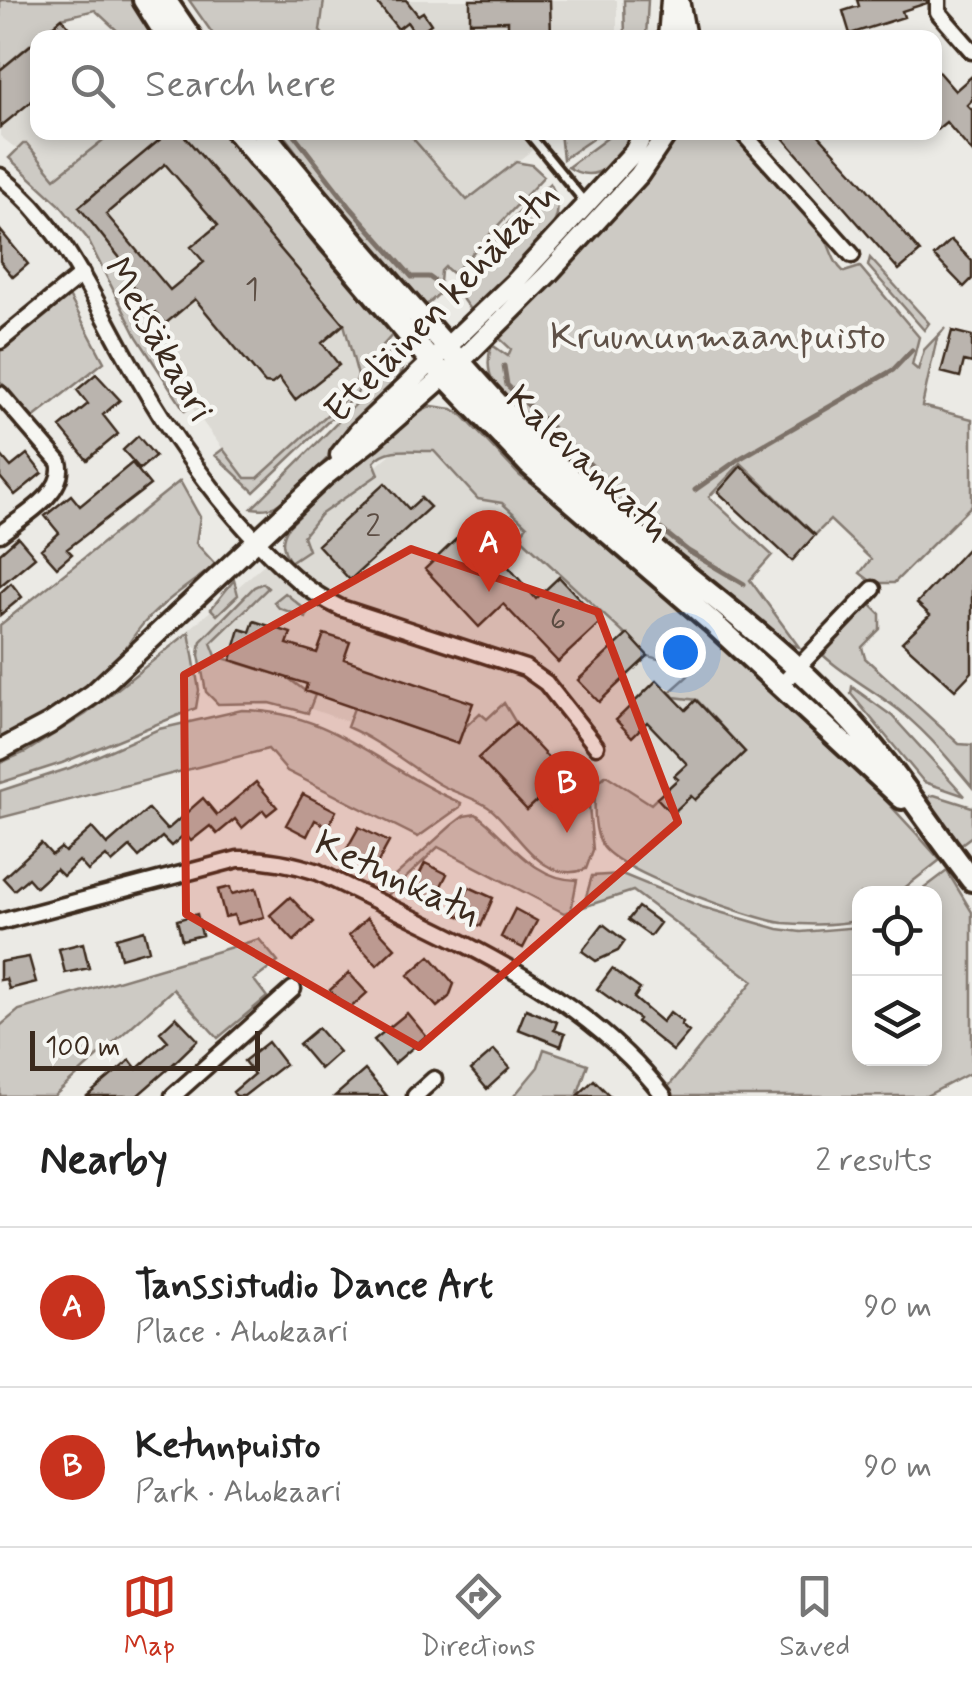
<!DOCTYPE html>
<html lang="en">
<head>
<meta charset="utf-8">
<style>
	:root { --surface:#fff; --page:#f6f6f6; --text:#222; --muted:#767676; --line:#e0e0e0; --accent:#c8321e }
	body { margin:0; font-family:Mynerve,sans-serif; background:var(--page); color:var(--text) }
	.controls { position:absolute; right:30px; bottom:30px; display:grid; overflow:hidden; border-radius:20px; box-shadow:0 5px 15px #0003 }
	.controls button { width:90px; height:90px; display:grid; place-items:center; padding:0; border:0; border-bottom:2px solid var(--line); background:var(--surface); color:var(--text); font:50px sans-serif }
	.scale { position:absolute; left:30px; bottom:25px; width:230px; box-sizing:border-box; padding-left:10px; border:5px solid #3b2a1e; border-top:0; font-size:28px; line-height:35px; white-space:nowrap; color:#3b2a1e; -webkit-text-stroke:8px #f6f6f2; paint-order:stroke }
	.you { position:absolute; left:680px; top:652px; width:35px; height:35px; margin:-25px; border:8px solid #fff; border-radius:50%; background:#1a73e8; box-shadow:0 0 0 15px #1a73e833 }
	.badge { display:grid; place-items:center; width:65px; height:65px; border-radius:50%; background:var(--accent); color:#fff; font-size:32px; font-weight:700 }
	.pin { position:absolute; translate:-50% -82px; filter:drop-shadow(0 2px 5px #0008) }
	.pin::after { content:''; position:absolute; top:52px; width:35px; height:30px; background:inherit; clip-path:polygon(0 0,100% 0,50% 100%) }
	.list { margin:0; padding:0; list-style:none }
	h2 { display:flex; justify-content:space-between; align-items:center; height:130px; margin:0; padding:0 40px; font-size:42px }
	h2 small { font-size:32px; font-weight:400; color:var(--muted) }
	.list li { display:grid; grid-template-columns:65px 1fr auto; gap:30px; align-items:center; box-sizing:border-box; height:160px; padding:0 40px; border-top:2px solid var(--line) }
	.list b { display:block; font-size:38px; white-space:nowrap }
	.list p { margin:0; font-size:32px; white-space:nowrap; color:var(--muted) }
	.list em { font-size:32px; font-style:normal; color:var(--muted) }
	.icon { flex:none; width:55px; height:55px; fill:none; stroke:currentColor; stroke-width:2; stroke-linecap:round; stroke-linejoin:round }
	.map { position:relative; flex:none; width:972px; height:1096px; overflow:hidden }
	.search { position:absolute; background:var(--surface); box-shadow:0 5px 15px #0003; left:30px; right:30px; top:30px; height:110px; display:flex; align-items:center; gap:25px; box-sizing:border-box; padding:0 35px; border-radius:20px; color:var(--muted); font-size:38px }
	.sheet { height:450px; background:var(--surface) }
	nav { display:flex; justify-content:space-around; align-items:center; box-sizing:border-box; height:140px; border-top:2px solid var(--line); background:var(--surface); font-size:28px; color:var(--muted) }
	nav a { display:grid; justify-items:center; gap:5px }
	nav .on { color:var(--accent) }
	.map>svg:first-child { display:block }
	.built { fill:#dcdad4 }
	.green { fill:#cdcac4; stroke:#847a71; stroke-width:2.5 }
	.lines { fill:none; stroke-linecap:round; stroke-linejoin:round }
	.stream { stroke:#7c7167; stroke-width:5 }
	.building { fill:#bab4ae; stroke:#3b2a1e; stroke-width:2.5; fill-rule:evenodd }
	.service-casing { stroke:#3b2a1e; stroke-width:14 }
	.minor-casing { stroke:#3b2a1e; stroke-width:21 }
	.tertiary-casing { stroke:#3b2a1e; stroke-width:25 }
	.secondary-casing { stroke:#3b2a1e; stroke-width:28 }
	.service { stroke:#f6f6f2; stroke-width:6 }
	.minor { stroke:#f6f6f2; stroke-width:14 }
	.tertiary { stroke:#f6f6f2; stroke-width:18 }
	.secondary { stroke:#f6f6f2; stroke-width:20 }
	.marked { fill:#c8321e; fill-opacity:0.2; stroke:#c8321e; stroke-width:8; stroke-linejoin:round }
	.labels { text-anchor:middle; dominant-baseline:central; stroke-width:9; stroke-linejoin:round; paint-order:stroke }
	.number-label { font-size:32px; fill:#5b4c42 }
	.street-label { font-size:38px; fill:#3b2a1e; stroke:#f6f6f2 }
	.park-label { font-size:38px; fill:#605248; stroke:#f6f6f2 }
</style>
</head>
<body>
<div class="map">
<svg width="972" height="1096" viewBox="0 0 972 1096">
	<rect width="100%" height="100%" fill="#ebeae5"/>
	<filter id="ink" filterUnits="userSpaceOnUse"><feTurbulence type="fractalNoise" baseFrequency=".01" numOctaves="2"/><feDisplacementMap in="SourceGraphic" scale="20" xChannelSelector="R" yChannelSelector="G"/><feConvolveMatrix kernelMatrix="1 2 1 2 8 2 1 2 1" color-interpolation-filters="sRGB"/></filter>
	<g filter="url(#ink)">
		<!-- built -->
		<path class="built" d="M 324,0 L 617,0 L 617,37 L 325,38 L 320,32 Z
			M 37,39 L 38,132 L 181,133 L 371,340 L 351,393 L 258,478 L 245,479 L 182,394 L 55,179 L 0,136 L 0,70 Z
			M 408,133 L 554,133 L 467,201 Z
			M 417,431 L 459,433 L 772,750 L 676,833 L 606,775 L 592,787 L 581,776 L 529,825 L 459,761 L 223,678 L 184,634 Z"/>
		<!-- green -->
		<path class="green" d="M 0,0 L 131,0 L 156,37 L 124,37 L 95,10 L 62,18 L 0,70 Z
			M 189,0 L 324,0 L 320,31 L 325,37 L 215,37 Z
			M 624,0 L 648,0 L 646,37 L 625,37 Z
			M 112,133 L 169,133 L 79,207 L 136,278 L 121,290 L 191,406 L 185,411 L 137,337 L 87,238 L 59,204 L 9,158 L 23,144 L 27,144 L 55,178 Z
			M 181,133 L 227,133 L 316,246 L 394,333 L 369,361 L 357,394 L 254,492 L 215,455 L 223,449 L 245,478 L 258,478 L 351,393 L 358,376 L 344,324 Z
			M 282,133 L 408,133 L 467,200 L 516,162 L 532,165 L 544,176 L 453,274 L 445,267 L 441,271 L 439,294 L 423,308 L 390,275 Z
			M 560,133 L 560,132 L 601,133 L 563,159 Z
			M 614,133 L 636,133 C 622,157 598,188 568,167 Z
			M 675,133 L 729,133 C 760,160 798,198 821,231 C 831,244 831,261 844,272 L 860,267 L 919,337 L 912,365 L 918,370 L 924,350 L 945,328 L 937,338 L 922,406 L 972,419 L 972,505 L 894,583 L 873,583 L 860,573 L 871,559 L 830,520 L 815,535 L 741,463 L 709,497 L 772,555 L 750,580 L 799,647 L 777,640 C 704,579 631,519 561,455 C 542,437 504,406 493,382 C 487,369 487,358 492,345 L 508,356 L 511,349 L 498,337 L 499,334 Z
			M 550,183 C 555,192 559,203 557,214 C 552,243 495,293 471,311 L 463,300 L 458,283 L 509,222 Z
			M 870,258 L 929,323 L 924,330 L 868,266 Z
			M 68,294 L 104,362 L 33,418 L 0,381 L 0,350 Z
			M 399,343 C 403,354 406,363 401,374 C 393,392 293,497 275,506 C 269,509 259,509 252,508 L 363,397 L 380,361 Z
			M 432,406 L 452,409 L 463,416 L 520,476 L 554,499 C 688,614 824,727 940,860 L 898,893 L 860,894 L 859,920 C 836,926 808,925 783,923 C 752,919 616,871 602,845 C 592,828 595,803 595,785 L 606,775 L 651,804 L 657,798 L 691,796 L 696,799 L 745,752 L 697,700 L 674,697 L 670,692 L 688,676 L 678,665 L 648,656 L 519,536 L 527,526 L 502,503 L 478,499 L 434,451 C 413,452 388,445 374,462 L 379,474 L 320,515 L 303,536 L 308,550 L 290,562 C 282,548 280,539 289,526 C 330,487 381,430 432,406 Z
			M 180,481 L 200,517 L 196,543 L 216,565 C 191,583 164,601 143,624 C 127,643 121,659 100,679 C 71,705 34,723 0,741 L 0,625 Z
			M 234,580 L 238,595 L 217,615 L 211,609 Z
			M 263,583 L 268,588 L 211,643 L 216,656 L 288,678 L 305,691 L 315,695 L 308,713 L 270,703 L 218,704 L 206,692 L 199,655 L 201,641 L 254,587 Z
			M 285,593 L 308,612 L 306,618 L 279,608 L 274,602 Z
			M 866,605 L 871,605 L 880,614 L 880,629 L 862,647 L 865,658 L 959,744 L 972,745 L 972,787 C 947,757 921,725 888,702 C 866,686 844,674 824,656 L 825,648 Z
			M 189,632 L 199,690 L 196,708 L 62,763 L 0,783 L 0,763 L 26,752 L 86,714 Z
			M 852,687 L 892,716 L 965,796 L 924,782 L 851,694 Z
			M 504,703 L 516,723 L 479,758 L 527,810 L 565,776 L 587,784 L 593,850 L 586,869 C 539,887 515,825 488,807 C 473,797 454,793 439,784 C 408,765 380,741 347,727 L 354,708 L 458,744 L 464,728 L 480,713 L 487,719 Z
			M 242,710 C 332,710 385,771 461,803 L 460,807 L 418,837 L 287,771 L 268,749 L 0,818 L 0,791 L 70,768 L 159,729 Z
			M 934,795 L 972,807 L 972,836 L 960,845 L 928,802 L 930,796 Z
			M 476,814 C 509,839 533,880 577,880 L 571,911 L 564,913 L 438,847 L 385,898 L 376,893 L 452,825 L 464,816 Z
			M 947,871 L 972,912 L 972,1072 L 926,1096 L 661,1096 L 753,981 L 633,891 L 583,907 L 592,876 L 622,874 L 702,907 L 778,929 L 801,932 L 859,927 L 860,1058 L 934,1058 L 934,894 L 918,893 Z
			M 259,939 L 278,962 L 254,980 L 267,997 L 218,1038 L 173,989 L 54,1096 L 0,1096 L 0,1026 L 19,1010 Z
			M 544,1049 L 588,1064 L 577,1096 L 514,1096 L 538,1067 Z"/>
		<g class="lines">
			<!-- stream -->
			<path class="stream" d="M 292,132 L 351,208 L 412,277 L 429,277 L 436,282
				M 504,366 L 507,385 L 641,513 L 688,551 L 744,584
				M 695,490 L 739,459 L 893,370 L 912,350"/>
		</g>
		<!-- building -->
		<path class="building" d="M 375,0 L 406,0 L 418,15 L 423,12 L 431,24 L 416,35 L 407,22 L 398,29 Z
			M 470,0 L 550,0 L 551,38 L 508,38 L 508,21 L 470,22 Z
			M 857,0 L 926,0 L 927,3 L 902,11 L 904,17 L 850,34 L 843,11 L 859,6 Z
			M 62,18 L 78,38 L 39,38 L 56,23 Z
			M 38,39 L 38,96 L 0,127 L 0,70 Z
			M 934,67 L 955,91 L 972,76 L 972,100 L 967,105 L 972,110 L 972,152 L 946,122 L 934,132 Z
			M 169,132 L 181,132 L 344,324 L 322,343 L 339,365 L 295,400 L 279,378 L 272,384 L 265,383 L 195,299 L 165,324 L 130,283 L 136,278 L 79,207 ZM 165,164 L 218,225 L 191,247 L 204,262 L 170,290 L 106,214 Z
			M 778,132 L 816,132 L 860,180 L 920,252 L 899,270 Z
			M 0,230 L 28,264 L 13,277 L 0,261 Z
			M 951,240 L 972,261 L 972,279 L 964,287 L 934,256 Z
			M 952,331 L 972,336 L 972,363 L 964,361 L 960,377 L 941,372 Z
			M 96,374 L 120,400 L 103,415 L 118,434 L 87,460 L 60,427 L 88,404 L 77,390 Z
			M 138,436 L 155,456 L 140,469 L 123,450 Z
			M 0,454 L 11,467 L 27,454 L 42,473 L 15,495 L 0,477 Z
			M 132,463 L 150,485 L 67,549 L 72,554 L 57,567 L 41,549 L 59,533 L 45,516 L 71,495 L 80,506 Z
			M 741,466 L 815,535 L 792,561 L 718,492 Z
			M 385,483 L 409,509 L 421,498 L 430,507 L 350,580 L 318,545 Z
			M 480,516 L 506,543 L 496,552 L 536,599 L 559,577 L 601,622 L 558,662 L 503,604 L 479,627 L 425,569 Z
			M 18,537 L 35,557 L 0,586 L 0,553 Z
			M 972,544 L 972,672 L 955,690 L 902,642 L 930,615 L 917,603 Z
			M 11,583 L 22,597 L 0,615 L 0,593 Z
			M 254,621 L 291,633 L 287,644 L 317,653 L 324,634 L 350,642 L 344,659 L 473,703 L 458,744 L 305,691 L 307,684 L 231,660 L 240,629 L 250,632 Z
			M 628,634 L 648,656 L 599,702 L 578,680 Z
			M 657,680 L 686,710 L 696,700 L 745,752 L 695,800 L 691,796 L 672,814 L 657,798 L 678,779 L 674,776 L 687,764 L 647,722 L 632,737 L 616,720 Z
			M 516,723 L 565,776 L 527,810 L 478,758 Z
			M 256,782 L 277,807 L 267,815 L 263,810 L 242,828 L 235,819 L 217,834 L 210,826 L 191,841 L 185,834 L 171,846 L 162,837 L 139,857 L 130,847 L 112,863 L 106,856 L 88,871 L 79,861 L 63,876 L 56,869 L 36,887 L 28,878 L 14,890 L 3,878 L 41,843 L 52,855 L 61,848 L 65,852 L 92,828 L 107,845 L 148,809 L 167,830 L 203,798 L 217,815 Z
			M 303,794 L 336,811 L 328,827 L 315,820 L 307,836 L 286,825 Z
			M 359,827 L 389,842 L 377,864 L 369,859 L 365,866 L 344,854 Z
			M 425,863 L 447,874 L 433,902 L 411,891 Z
			M 230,887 L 232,894 L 256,888 L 264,917 L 237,924 L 234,915 L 225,917 L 218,890 Z
			M 469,887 L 493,898 L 481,926 L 457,915 Z
			M 290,897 L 314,922 L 294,941 L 270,915 Z
			M 638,907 L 660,923 L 650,936 L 628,920 Z
			M 515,909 L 537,921 L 523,948 L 501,937 Z
			M 197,914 L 202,935 L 182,940 L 177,920 Z
			M 367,918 L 395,948 L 377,965 L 349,935 Z
			M 603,924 L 625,941 L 618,951 L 596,961 L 582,951 Z
			M 144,930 L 149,950 L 121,958 L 116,938 Z
			M 83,943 L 89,968 L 65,973 L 59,949 Z
			M 430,956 L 454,984 L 449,997 L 437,1007 L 408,975 Z
			M 29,957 L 36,982 L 9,989 L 6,979 L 0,980 L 0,962 Z
			M 612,969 L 640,989 L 634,998 L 662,1022 L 670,1012 L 683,1022 L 681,1025 L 689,1032 L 673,1051 L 637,1022 L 639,1019 L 597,989 Z
			M 349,973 L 367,993 L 348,1010 L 330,990 Z
			M 526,1009 L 557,1022 L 554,1030 L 565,1034 L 561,1046 L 518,1029 Z
			M 407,1013 L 426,1036 L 394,1064 L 374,1040 Z
			M 176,1017 L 198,1040 L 169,1068 L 137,1096 L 87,1096 L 130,1060 L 137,1069 L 168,1041 L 160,1032 Z
			M 318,1028 L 339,1052 L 320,1069 L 299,1044 Z
			M 268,1042 L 285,1064 L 244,1096 L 236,1096 L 233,1092 L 254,1074 L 244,1061 Z
			M 494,1050 L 510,1068 L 487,1089 L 471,1070 Z
			M 365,1070 L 387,1096 L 335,1096 Z
			M 594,1080 L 610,1096 L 577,1096 Z"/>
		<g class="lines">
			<defs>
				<path id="service" d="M 529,134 L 584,201"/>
				<path id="minor" d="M 938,0 L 938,12 L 972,51
					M 742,132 L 852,255
					M 0,176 C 61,225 85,282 122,349 C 160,419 203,484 258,542 C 284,569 307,592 341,608 L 525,668 L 546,683 L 596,746
					M 0,341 L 82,274
					M 0,394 L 59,462 C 68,492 20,518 0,534
					M 781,685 L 873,589
					M 0,922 L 238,859 C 266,858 291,863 318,872 C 440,934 578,985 664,1096
					M 173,1096 L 293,989
					M 415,1096 L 434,1079"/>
				<path id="tertiary" d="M 679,0 L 686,38
					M 668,38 L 671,0
					M 340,455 L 359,431 L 515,282 L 634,152 L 644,132
					M 0,750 L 49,724 L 93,694 L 325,476 L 370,441 L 459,363 L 547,275 L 639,175 L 668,132"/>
				<path id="secondary" d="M 144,0 L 168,38
					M 165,0 L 191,38
					M 237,132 L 430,360 L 530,465 L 713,623 L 902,798
					M 263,132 C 314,196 367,257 421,318 C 473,377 524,436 583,489 C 667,565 764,629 842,712 C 891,763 928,824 972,880"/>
			</defs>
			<!-- service casing -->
			<use href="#service" class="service-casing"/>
			<!-- minor casing -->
			<use href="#minor" class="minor-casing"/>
			<!-- tertiary casing -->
			<use href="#tertiary" class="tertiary-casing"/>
			<!-- secondary casing -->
			<use href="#secondary" class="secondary-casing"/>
			<!-- service -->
			<use href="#service" class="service"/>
			<!-- minor -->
			<use href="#minor" class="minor"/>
			<!-- tertiary -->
			<use href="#tertiary" class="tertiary"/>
			<!-- secondary -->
			<use href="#secondary" class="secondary"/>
		</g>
	</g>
	<!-- marked area -->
	<path class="marked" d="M 411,549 L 598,612 L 678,822 L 419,1047 L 186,914 L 184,675 Z"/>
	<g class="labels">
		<!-- number labels -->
		<g class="number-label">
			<text x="252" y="290">1</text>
			<text x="373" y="527">2</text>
			<text x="558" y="620">6</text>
		</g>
		<!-- street labels -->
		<g class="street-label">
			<text transform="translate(442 304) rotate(-46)">Eteläinen kehäkatu</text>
			<text transform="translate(158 340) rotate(60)">Metsäkaari</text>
			<text transform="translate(587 464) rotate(43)">Kalevankatu</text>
			<text transform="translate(397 879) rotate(25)">Ketunkatu</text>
		</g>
		<!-- park labels -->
		<g class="park-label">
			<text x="718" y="337">Kruununmaanpuisto</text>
		</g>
	</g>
</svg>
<div class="controls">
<button><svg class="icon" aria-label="locate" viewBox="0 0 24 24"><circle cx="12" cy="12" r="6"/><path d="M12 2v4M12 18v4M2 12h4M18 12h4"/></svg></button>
<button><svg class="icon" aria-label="layers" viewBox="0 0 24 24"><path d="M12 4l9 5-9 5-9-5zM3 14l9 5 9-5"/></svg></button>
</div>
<div class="scale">100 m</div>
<div class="you"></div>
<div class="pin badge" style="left:489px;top:592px">A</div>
<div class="pin badge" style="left:567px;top:833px">B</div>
<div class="search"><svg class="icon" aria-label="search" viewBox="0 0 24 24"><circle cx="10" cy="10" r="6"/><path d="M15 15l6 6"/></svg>Search here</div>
</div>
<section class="sheet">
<h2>Nearby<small>2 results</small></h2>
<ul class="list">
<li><span class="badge">A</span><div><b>Tanssistudio Dance Art</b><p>Place · Ahokaari</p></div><em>90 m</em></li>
<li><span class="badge">B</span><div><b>Ketunpuisto</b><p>Park · Ahokaari</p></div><em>90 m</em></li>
</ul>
</section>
<nav>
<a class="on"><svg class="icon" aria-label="map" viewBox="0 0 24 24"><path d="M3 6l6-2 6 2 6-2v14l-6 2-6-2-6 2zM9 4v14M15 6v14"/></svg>Map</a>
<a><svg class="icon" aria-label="directions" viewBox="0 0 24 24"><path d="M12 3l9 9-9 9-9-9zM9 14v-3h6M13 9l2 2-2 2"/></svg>Directions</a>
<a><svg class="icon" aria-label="saved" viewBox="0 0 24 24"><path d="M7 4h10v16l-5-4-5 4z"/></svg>Saved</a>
</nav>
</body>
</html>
